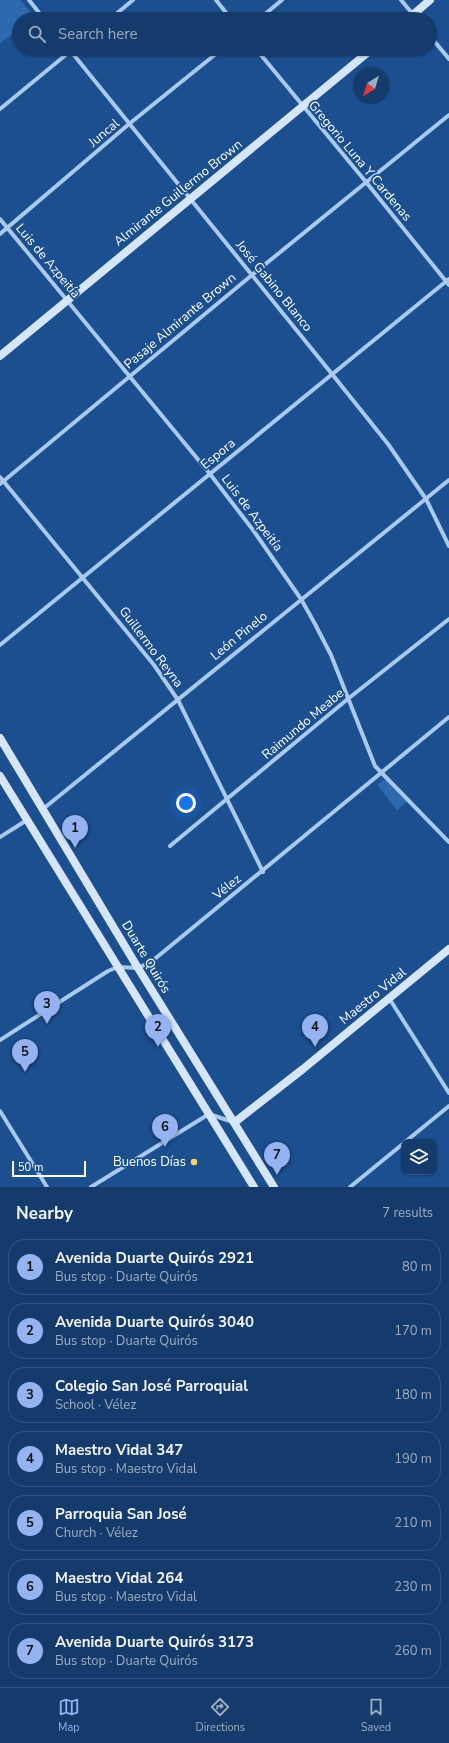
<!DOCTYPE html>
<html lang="en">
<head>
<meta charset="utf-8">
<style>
	:root { --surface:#143b6b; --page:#1d4271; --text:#f1f3f6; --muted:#9dadc1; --line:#33557e; --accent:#95b2f1 }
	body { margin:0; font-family:"Nunito Sans",sans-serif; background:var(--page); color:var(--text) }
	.controls { position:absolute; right:12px; bottom:12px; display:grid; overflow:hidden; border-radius:8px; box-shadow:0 1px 3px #0004 }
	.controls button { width:36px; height:36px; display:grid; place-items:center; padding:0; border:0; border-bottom:1px solid var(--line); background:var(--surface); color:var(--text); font:20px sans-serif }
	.compass { position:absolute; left:353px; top:68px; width:36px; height:36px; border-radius:50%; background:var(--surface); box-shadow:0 1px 3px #0004; rotate:218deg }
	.scale { position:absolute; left:12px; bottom:10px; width:74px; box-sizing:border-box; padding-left:4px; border:2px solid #fff; border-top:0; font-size:11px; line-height:14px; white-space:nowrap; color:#fff; -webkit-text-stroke:3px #1b4f8f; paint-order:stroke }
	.you { position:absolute; left:186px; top:803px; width:14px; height:14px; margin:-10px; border:3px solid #fff; border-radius:50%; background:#1a73e8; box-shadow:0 0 0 6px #1a73e833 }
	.badge { display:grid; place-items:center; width:26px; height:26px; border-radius:50%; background:var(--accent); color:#111; font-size:13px; font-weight:700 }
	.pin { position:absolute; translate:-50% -33px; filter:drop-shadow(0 1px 2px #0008) }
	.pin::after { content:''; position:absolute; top:21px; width:14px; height:12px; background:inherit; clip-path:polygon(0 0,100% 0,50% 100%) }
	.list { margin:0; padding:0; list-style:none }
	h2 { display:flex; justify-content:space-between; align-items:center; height:52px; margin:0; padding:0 16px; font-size:17px }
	h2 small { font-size:13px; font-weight:400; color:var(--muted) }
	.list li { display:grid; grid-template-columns:26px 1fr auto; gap:12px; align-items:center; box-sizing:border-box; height:56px; margin:0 8px 8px; padding:0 8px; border:1px solid var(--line); border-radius:16px }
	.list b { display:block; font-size:15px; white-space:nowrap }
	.list p { margin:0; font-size:13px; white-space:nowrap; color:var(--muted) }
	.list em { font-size:13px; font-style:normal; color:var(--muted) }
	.icon { flex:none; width:22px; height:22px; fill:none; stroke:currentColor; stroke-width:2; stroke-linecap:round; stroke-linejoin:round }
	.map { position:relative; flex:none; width:449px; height:1187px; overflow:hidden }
	.search { position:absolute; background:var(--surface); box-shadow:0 1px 3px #0004; left:12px; right:12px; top:12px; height:44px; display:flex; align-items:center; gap:10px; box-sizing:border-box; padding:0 14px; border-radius:22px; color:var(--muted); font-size:15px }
	.sheet { height:500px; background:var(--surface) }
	nav { display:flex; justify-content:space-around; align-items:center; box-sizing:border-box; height:56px; border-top:1px solid var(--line); background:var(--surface); font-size:11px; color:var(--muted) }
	nav a { display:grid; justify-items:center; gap:2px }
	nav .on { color:var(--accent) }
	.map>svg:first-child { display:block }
	.green { fill:#2e69ad }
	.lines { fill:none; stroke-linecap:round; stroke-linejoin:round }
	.street { stroke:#a9c9ee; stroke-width:4 }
	.secondary { stroke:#d6e6fa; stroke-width:8 }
	.poi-dot { fill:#ffd166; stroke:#1b4f8f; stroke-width:1.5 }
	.labels { text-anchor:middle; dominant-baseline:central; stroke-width:3.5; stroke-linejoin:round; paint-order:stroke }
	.street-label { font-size:13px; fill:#fff; stroke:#1b4f8f }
	.poi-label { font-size:13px; fill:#fff; stroke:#1b4f8f; text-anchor:end }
</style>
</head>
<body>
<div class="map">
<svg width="449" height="1187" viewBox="0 0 449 1187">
	<rect width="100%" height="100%" fill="#1b4f8f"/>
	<!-- green -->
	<path class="green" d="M 0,0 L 20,0 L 34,16 L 30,19 L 19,19 L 19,28 L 0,44 Z
		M 385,779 L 407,802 L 397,810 L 377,785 Z"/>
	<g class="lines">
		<!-- street -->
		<path class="street" d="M 29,0 L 44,19
			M 216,0 L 231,19
			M 401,0 L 417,19
			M 110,19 L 133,0
			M 259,19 L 282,0
			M 430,36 L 449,59
			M 69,49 L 332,374 L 388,444 L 426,499 L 449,546
			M 256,49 L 366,182 L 449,285
			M 0,109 L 73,49
			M 0,219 L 210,474 L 253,530 L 301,599 L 315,624 L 331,655 L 375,766 L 449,842
			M 0,234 L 129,124 L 222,49
			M 0,477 L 154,665 L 178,700 L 263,872
			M 0,484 L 252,275 L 449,115
			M 0,645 L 449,279
			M 43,809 L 449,480
			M 0,837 L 27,820
			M 170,846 L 349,698 L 449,619
			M 389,998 L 449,1093
			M 0,1040 L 108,971 L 118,967 L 138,968 L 151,962 C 251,881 349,798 449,717
			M 0,1111 L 47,1187
			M 405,1142 L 449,1106
			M 91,1187 L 209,1114 L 233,1122
			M 350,1187 L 404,1143"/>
		<!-- secondary -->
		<path class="secondary" d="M 408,19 L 430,0
			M 0,356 L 372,49
			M 0,738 L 138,968 L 274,1187
			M 0,776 L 254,1187
			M 235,1122 L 303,1069 L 449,949"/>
	</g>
	<!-- markers -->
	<circle class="poi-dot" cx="194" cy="1162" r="4"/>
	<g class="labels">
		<!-- street labels -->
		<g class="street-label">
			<text transform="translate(104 133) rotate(-40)">Juncal</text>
			<text transform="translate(360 161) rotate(50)">Gregorio Luna Y Cardenas</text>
			<text transform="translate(178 193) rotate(-39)">Almirante Guillermo Brown</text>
			<text transform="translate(48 261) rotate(50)">Luis de Azpeitía</text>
			<text transform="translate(274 286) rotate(51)">José Gabino Blanco</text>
			<text transform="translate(180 321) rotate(-40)">Pasaje Almirante Brown</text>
			<text transform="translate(218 454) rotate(-39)">Espora</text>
			<text transform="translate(252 513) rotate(53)">Luis de Azpeitía</text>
			<text transform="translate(239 636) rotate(-39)">León Pinelo</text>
			<text transform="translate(151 647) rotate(53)">Guillermo Reyna</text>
			<text transform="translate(303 724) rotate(-40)">Raimundo Meabe</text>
			<text transform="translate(227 887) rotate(-39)">Vélez</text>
			<text transform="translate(146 957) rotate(59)">Duarte Quirós</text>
			<text transform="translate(373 996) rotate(-39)">Maestro Vidal</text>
		</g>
		<!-- poi labels -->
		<g class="poi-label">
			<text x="186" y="1162">Buenos Días</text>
		</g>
	</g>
</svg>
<div class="controls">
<button><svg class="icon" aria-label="layers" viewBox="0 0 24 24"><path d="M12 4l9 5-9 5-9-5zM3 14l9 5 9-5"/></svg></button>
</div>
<svg class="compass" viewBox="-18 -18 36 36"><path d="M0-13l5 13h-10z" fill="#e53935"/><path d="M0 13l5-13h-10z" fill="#9dadc1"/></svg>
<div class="scale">50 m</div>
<div class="you"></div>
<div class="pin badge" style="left:75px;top:848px">1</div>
<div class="pin badge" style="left:158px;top:1047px">2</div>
<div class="pin badge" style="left:47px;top:1024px">3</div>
<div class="pin badge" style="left:315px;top:1047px">4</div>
<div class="pin badge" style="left:25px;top:1072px">5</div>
<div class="pin badge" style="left:165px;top:1147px">6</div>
<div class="pin badge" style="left:277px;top:1175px">7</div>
<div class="search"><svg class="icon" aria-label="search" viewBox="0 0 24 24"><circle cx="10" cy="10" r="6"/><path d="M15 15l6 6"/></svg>Search here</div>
</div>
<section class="sheet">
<h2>Nearby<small>7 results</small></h2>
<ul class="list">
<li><span class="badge">1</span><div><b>Avenida Duarte Quirós 2921</b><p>Bus stop · Duarte Quirós</p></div><em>80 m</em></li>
<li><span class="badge">2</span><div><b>Avenida Duarte Quirós 3040</b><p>Bus stop · Duarte Quirós</p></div><em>170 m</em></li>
<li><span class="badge">3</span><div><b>Colegio San José Parroquial</b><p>School · Vélez</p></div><em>180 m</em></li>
<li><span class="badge">4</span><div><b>Maestro Vidal 347</b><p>Bus stop · Maestro Vidal</p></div><em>190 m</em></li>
<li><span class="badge">5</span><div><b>Parroquia San José</b><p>Church · Vélez</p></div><em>210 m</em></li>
<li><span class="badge">6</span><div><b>Maestro Vidal 264</b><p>Bus stop · Maestro Vidal</p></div><em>230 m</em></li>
<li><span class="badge">7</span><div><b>Avenida Duarte Quirós 3173</b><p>Bus stop · Duarte Quirós</p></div><em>260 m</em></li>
</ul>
</section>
<nav>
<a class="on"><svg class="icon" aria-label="map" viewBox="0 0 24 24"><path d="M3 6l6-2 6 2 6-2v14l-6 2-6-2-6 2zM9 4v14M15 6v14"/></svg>Map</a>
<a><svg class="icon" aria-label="directions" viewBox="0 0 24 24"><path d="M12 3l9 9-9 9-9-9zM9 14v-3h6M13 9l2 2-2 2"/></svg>Directions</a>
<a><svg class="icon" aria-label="saved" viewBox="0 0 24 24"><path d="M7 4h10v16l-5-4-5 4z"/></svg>Saved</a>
</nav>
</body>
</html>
